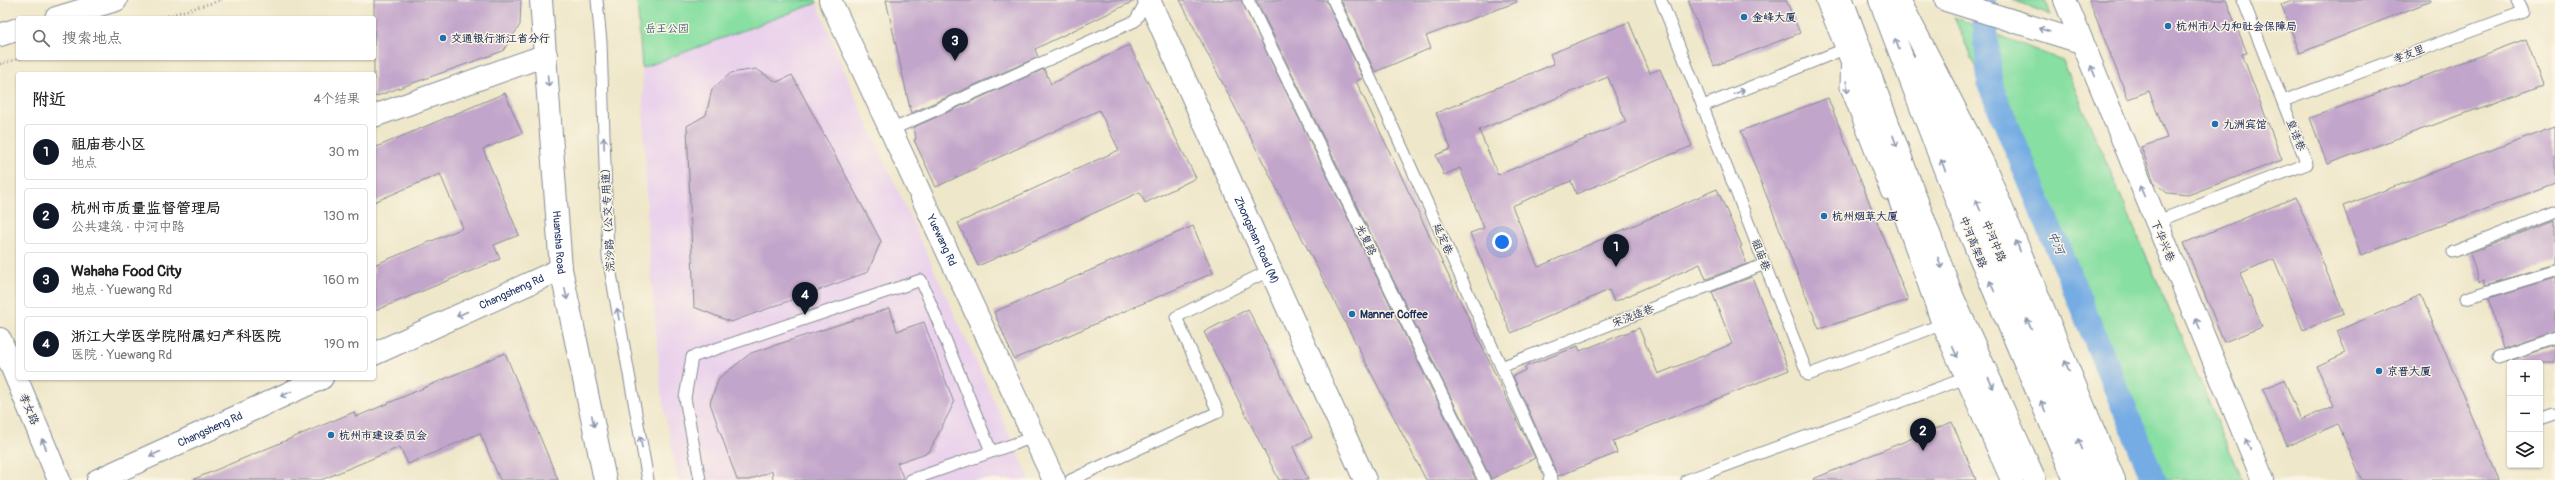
<!DOCTYPE html>
<html lang="zh">
<head>
<meta charset="utf-8">
<style>
	:root { --surface:#fff; --page:#f2f2f2; --text:#202124; --muted:#757577; --line:#e0e0e0; --accent:#111827 }
	body { margin:0; font-family:Pangolin,"LXGW WenKai TC",sans-serif; background:var(--page); color:var(--text) }
	.controls { position:absolute; right:12px; bottom:12px; display:grid; overflow:hidden; border-radius:4px; box-shadow:0 1px 3px #0004 }
	.controls button { width:36px; height:36px; display:grid; place-items:center; padding:0; border:0; border-bottom:1px solid var(--line); background:var(--surface); color:var(--text); font:20px sans-serif }
	.you { position:absolute; left:1502px; top:242px; width:14px; height:14px; margin:-10px; border:3px solid #fff; border-radius:50%; background:#1a73e8; box-shadow:0 0 0 6px #1a73e833 }
	.badge { display:grid; place-items:center; width:26px; height:26px; border-radius:50%; background:var(--accent); color:#fff; font-size:13px; font-weight:700 }
	.pin { position:absolute; translate:-50% -33px; filter:drop-shadow(0 1px 2px #0008) }
	.pin::after { content:''; position:absolute; top:21px; width:14px; height:12px; background:inherit; clip-path:polygon(0 0,100% 0,50% 100%) }
	.list { margin:0; padding:0; list-style:none }
	h2 { display:flex; justify-content:space-between; align-items:center; height:52px; margin:0; padding:0 16px; font-size:17px }
	h2 small { font-size:13px; font-weight:400; color:var(--muted) }
	.list li { display:grid; grid-template-columns:26px 1fr auto; gap:12px; align-items:center; box-sizing:border-box; height:56px; margin:0 8px 8px; padding:0 8px; border:1px solid var(--line); border-radius:4px }
	.list b { display:block; font-size:15px; white-space:nowrap }
	.list p { margin:0; font-size:13px; white-space:nowrap; color:var(--muted) }
	.list em { font-size:13px; font-style:normal; color:var(--muted) }
	.icon { flex:none; width:22px; height:22px; fill:none; stroke:currentColor; stroke-width:2; stroke-linecap:round; stroke-linejoin:round }
	.map { position:relative; flex:none; width:2555px; height:480px; overflow:hidden }
	.search { position:absolute; background:var(--surface); box-shadow:0 1px 3px #0004; left:16px; top:16px; width:360px; height:44px; display:flex; align-items:center; gap:10px; box-sizing:border-box; padding:0 14px; border-radius:4px; color:var(--muted); font-size:15px }
	.panel { position:absolute; background:var(--surface); box-shadow:0 1px 3px #0004; left:16px; top:72px; width:360px; height:308px; border-radius:4px }
	.map>svg:first-child { display:block }
	.built { fill:#ead1ec }
	.green { fill:#88dfa2; stroke:#528780 }
	.lines { fill:none; stroke-linecap:round; stroke-linejoin:round }
	.canal { stroke:#74ace4; stroke-width:25 }
	.building { fill:#c2a5cb; fill-rule:evenodd }
	.service-casing { stroke:#848b94; stroke-width:13 }
	.minor-casing { stroke:#848b94; stroke-width:24 }
	.secondary-casing { stroke:#848b94; stroke-width:24 }
	.primary-casing { stroke:#848b94; stroke-width:24 }
	.trunk-casing { stroke:#848b94; stroke-width:24 }
	.path { stroke:#848b94; stroke-width:2.5; stroke-dasharray:1 3; stroke-linecap:butt }
	.service { stroke:#fff; stroke-width:11 }
	.minor { stroke:#fff; stroke-width:22 }
	.secondary { stroke:#fff; stroke-width:22 }
	.primary { stroke:#fff; stroke-width:22 }
	.trunk { stroke:#fff; stroke-width:22 }
	.oneway { stroke:#8d97ae }
	.poi-dot { fill:#1f6fb2; stroke:#fcf5e5; stroke-width:1.5 }
	.labels { text-anchor:middle; dominant-baseline:central; stroke-width:3; stroke-linejoin:round; paint-order:stroke }
	.poi-label { font-size:11px; font-weight:bold; fill:#1b2f5e; stroke:#fcf5e5; text-anchor:start }
	.park-label { font-size:11px; fill:#365b6f; stroke:#fcf5e5 }
	.street-label { font-size:11px; fill:#1b2f5e; stroke:#fcf5e5 }
	.water-label { font-size:12px; font-style:italic; fill:#365486; stroke:#fcf5e5 }
</style>
</head>
<body>
<div class="map">
<svg width="2555" height="480" viewBox="0 0 2555 480">
	<rect width="100%" height="100%" fill="#fcf5e5"/>
	<filter id="ink" filterUnits="userSpaceOnUse"><feTurbulence type="fractalNoise" baseFrequency=".025" numOctaves="2"/><feDisplacementMap in="SourceGraphic" scale="8" xChannelSelector="R" yChannelSelector="G"/><feConvolveMatrix kernelMatrix="1 2 1 2 8 2 1 2 1" color-interpolation-filters="sRGB"/></filter>
	<filter id="wash" filterUnits="userSpaceOnUse"><feTurbulence type="fractalNoise" baseFrequency=".012" numOctaves="4" result="noise"/><feDisplacementMap in="SourceGraphic" scale="16" xChannelSelector="R" yChannelSelector="G"/><feGaussianBlur stdDeviation="0.9" result="paint"/><feColorMatrix in="noise" values="0 0 0 0 0 0 0 0 0 0 0 0 0 0 0 0 0 1.4 0 .05"/><feComposite in="paint" operator="in"/></filter>
	<g filter="url(#wash)">
		<rect width="100%" height="100%" fill="#eee7c9"/>
		<!-- built -->
		<path class="built" d="M 817,3 L 854,94 L 1030,480 L 678,480 L 661,391 L 648,239 L 642,68 Z"/>
		<!-- green -->
		<path class="green" d="M 637,0 L 816,0 L 817,3 L 642,68 Z
			M 2013,0 L 2045,0 L 2051,15 Z
			M 1954,17 L 2063,61 L 2242,480 L 2151,480 Z"/>
		<g class="lines">
			<!-- canal -->
			<path class="canal" d="M 1983,0 L 1990,85 L 2154,480"/>
		</g>
		<g id="blocks">
			<!-- building -->
			<path class="building" d="M 374,0 L 521,0 L 520,25 L 503,51 L 374,97 Z
				M 886,0 L 1136,0 L 1035,49 L 1038,57 L 911,113 Z
				M 1180,0 L 1241,0 L 1476,480 L 1426,480 Z
				M 1256,0 L 1326,0 L 1363,78 L 1356,81 L 1535,458 L 1491,479 Z
				M 1341,0 L 1516,0 L 1517,2 L 1426,36 L 1431,48 L 1375,72 Z
				M 1688,0 L 1786,0 L 1800,33 L 1714,66 Z
				M 2089,0 L 2226,0 L 2247,53 L 2242,54 L 2282,160 L 2188,195 L 2167,193 L 2154,182 L 2141,147 L 2167,138 L 2149,91 L 2128,99 Z
				M 2292,0 L 2431,0 L 2431,1 L 2300,53 L 2281,4 Z
				M 1629,22 L 1650,73 L 1660,69 L 1692,146 L 1576,194 L 1571,181 L 1512,206 L 1538,267 L 1717,189 L 1742,246 L 1740,247 L 1747,264 L 1706,279 L 1700,264 L 1614,302 L 1609,290 L 1511,333 L 1470,233 L 1484,228 L 1460,168 L 1444,175 L 1436,155 L 1451,149 L 1436,113 L 1554,64 L 1550,54 ZM 1608,77 L 1626,122 L 1498,175 L 1479,130 Z
				M 2526,39 L 2543,85 L 2327,164 L 2310,118 Z
				M 1129,45 L 1196,178 L 1145,203 L 1140,192 L 978,266 L 958,223 L 1119,150 L 1099,110 L 936,187 L 914,140 L 916,139 L 914,127 L 1044,69 L 1051,84 Z
				M 756,69 L 777,82 L 792,75 L 881,241 L 868,272 L 731,322 L 694,307 L 687,126 L 706,115 L 712,89 L 731,73 Z
				M 505,93 L 522,133 L 483,149 L 519,235 L 494,245 L 500,259 L 374,311 L 374,265 L 463,228 L 440,174 L 374,202 L 374,148 Z
				M 1828,98 L 1908,300 L 1819,329 L 1741,131 Z
				M 2555,126 L 2555,183 L 2361,255 L 2343,206 Z
				M 2296,197 L 2344,314 L 2303,330 L 2274,259 L 2240,273 L 2262,327 L 2224,342 L 2184,243 Z
				M 2555,220 L 2555,264 L 2486,285 L 2484,280 L 2479,282 L 2470,253 Z
				M 1193,226 L 1213,273 L 1014,359 L 994,312 Z
				M 1752,277 L 1789,370 L 1613,441 L 1617,453 L 1558,476 L 1513,376 L 1526,370 L 1525,367 L 1578,346 L 1580,351 L 1639,328 L 1658,374 L 1732,344 L 1712,292 Z
				M 2555,278 L 2555,331 L 2503,349 L 2489,298 Z
				M 2421,295 L 2499,480 L 2362,480 L 2338,424 L 2287,446 L 2263,389 L 2284,380 L 2301,420 L 2334,406 L 2317,366 L 2346,353 L 2337,331 Z
				M 890,308 L 897,331 L 924,322 L 954,403 L 929,452 L 897,463 L 904,480 L 773,480 L 772,471 L 749,480 L 737,480 L 710,403 L 719,378 L 751,353 Z
				M 1248,309 L 1312,437 L 1293,447 L 1308,480 L 1279,480 L 1204,332 Z
				M 2555,345 L 2555,363 L 2507,363 L 2507,362 Z
				M 505,353 L 558,480 L 500,480 L 480,433 L 408,464 L 400,447 L 321,480 L 192,480 L 354,412 L 356,417 Z
				M 1952,422 L 1976,480 L 1813,480 L 1813,479 Z"/>
		</g>
	</g>
	<g filter="url(#ink)">
		<use href="#blocks" fill-opacity="0" stroke="#848b94" stroke-width="1"/>
		<g class="lines">
			<defs>
				<path id="service" d="M 597,0 L 601,42 L 608,257 L 648,480
					M 1248,0 L 1484,480
					M 1333,0 L 1377,92 L 1552,479 L 1549,480
					M 1661,0 L 1808,375 L 1943,324 L 1941,320
					M 2283,101 L 2523,12 L 2518,0
					M 1703,106 L 1847,48 L 1846,88 L 1887,194
					M 891,130 L 1135,21 L 1147,0
					M 2155,222 L 2307,164 L 2243,0
					M 2453,252 L 2555,212
					M 2466,298 L 2555,271
					M 2498,358 L 2555,338
					M 1501,367 L 1765,264
					M 2540,421 L 2555,416
					M 700,480 L 685,398 L 692,357 L 921,280 L 991,451
					M 911,480 L 1034,437
					M 1071,480 L 1218,412 L 1176,317 L 1270,270
					M 1687,480 L 1966,378"/>
				<g id="minor">
					<path id="s1" d="M 830,0 L 1054,480"/>
					<path d="M 1946,0 L 2081,42"/>
					<path d="M 2065,0 L 2263,480"/>
					<path d="M 374,116 L 546,55"/>
					<path d="M 0,339 L 59,480"/>
					<path id="s2" d="M 374,354 L 561,269"/>
					<path id="s3" d="M 98,480 L 322,378"/>
				</g>
				<g id="secondary">
					<path id="s4" d="M 541,0 L 561,269 L 605,480"/>
					<path id="s5" d="M 1149,0 L 1365,480"/>
				</g>
				<path id="primary" d="M 1827,0 L 1847,48 L 1943,324 L 2012,480
					M 56,18 L 116,0
					M 0,35 L 18,29
					M 1923,63 L 1970,184 L 2095,480"/>
				<path id="trunk" d="M 1842,0 L 1953,298 L 2035,480
					M 1880,0 L 1965,222 L 2075,480
					M 1899,0 L 1984,165 L 2114,480"/>
			</defs>
			<!-- service casing -->
			<use href="#service" class="service-casing"/>
			<!-- minor casing -->
			<use href="#minor" class="minor-casing"/>
			<!-- secondary casing -->
			<use href="#secondary" class="secondary-casing"/>
			<!-- primary casing -->
			<use href="#primary" class="primary-casing"/>
			<!-- trunk casing -->
			<use href="#trunk" class="trunk-casing"/>
			<!-- path -->
			<path class="path" d="M 160,18 L 222,0
				M 0,64 L 22,58"/>
			<!-- service -->
			<use href="#service" class="service"/>
			<!-- minor -->
			<use href="#minor" class="minor"/>
			<!-- secondary -->
			<use href="#secondary" class="secondary"/>
			<!-- primary -->
			<use href="#primary" class="primary"/>
			<!-- trunk -->
			<use href="#trunk" class="trunk"/>
		</g>
		<!-- one-way arrows -->
		<defs><path id="oneway-shaft" d="M-6 0H5M1.5-3L5.5 0L1.5 3" fill="none" stroke-width="1.6" stroke-linecap="round" stroke-linejoin="round"/></defs>
		<g class="oneway">
			<use href="#oneway-shaft" transform="translate(2044 30) rotate(-163)"/>
			<use href="#oneway-shaft" transform="translate(1897 44) rotate(-111)"/>
			<use href="#oneway-shaft" transform="translate(2093 71) rotate(-112)"/>
			<use href="#oneway-shaft" transform="translate(548 81) rotate(86)"/>
			<use href="#oneway-shaft" transform="translate(1847 87) rotate(83)"/>
			<use href="#oneway-shaft" transform="translate(1739 92) rotate(-22)"/>
			<use href="#oneway-shaft" transform="translate(1895 141) rotate(70)"/>
			<use href="#oneway-shaft" transform="translate(604 143) rotate(-92)"/>
			<use href="#oneway-shaft" transform="translate(1943 165) rotate(-111)"/>
			<use href="#oneway-shaft" transform="translate(2142 191) rotate(-112)"/>
			<use href="#oneway-shaft" transform="translate(1978 205) rotate(-113)"/>
			<use href="#oneway-shaft" transform="translate(2018 246) rotate(-112)"/>
			<use href="#oneway-shaft" transform="translate(1940 263) rotate(70)"/>
			<use href="#oneway-shaft" transform="translate(1992 286) rotate(-113)"/>
			<use href="#oneway-shaft" transform="translate(566 294) rotate(78)"/>
			<use href="#oneway-shaft" transform="translate(462 314) rotate(156)"/>
			<use href="#oneway-shaft" transform="translate(618 314) rotate(-100)"/>
			<use href="#oneway-shaft" transform="translate(2029 324) rotate(-113)"/>
			<use href="#oneway-shaft" transform="translate(2198 324) rotate(-113)"/>
			<use href="#oneway-shaft" transform="translate(1955 352) rotate(66)"/>
			<use href="#oneway-shaft" transform="translate(2067 366) rotate(-112)"/>
			<use href="#oneway-shaft" transform="translate(1991 383) rotate(65)"/>
			<use href="#oneway-shaft" transform="translate(286 394) rotate(156)"/>
			<use href="#oneway-shaft" transform="translate(2043 406) rotate(-113)"/>
			<use href="#oneway-shaft" transform="translate(593 421) rotate(78)"/>
			<use href="#oneway-shaft" transform="translate(641 442) rotate(-100)"/>
			<use href="#oneway-shaft" transform="translate(44 444) rotate(-113)"/>
			<use href="#oneway-shaft" transform="translate(2080 444) rotate(-113)"/>
			<use href="#oneway-shaft" transform="translate(2248 444) rotate(-113)"/>
			<use href="#oneway-shaft" transform="translate(155 454) rotate(156)"/>
		</g>
	</g>
	<!-- markers -->
	<g class="poi-dot">
		<circle cx="1744" cy="17" r="4"/>
		<circle cx="2168" cy="26" r="4"/>
		<circle cx="443" cy="38" r="4"/>
		<circle cx="2215" cy="124" r="4"/>
		<circle cx="1824" cy="216" r="4"/>
		<circle cx="1352" cy="314" r="4"/>
		<circle cx="2379" cy="371" r="4"/>
		<circle cx="331" cy="435" r="4"/>
	</g>
	<g class="labels">
		<!-- poi labels -->
		<g class="poi-label">
			<text x="1752" y="17">金峰大厦</text>
			<text x="2176" y="26">杭州市人力和社会保障局</text>
			<text x="451" y="38">交通银行浙江省分行</text>
			<text x="2223" y="124">九洲宾馆</text>
			<text x="1832" y="216">杭州烟草大厦</text>
			<text x="1360" y="314">Manner Coffee</text>
			<text x="2387" y="371">京晋大厦</text>
			<text x="339" y="435">杭州市建设委员会</text>
		</g>
		<!-- park labels -->
		<g class="park-label">
			<text x="667" y="28">岳王公园</text>
		</g>
		<!-- street labels -->
		<g class="street-label">
			<text transform="translate(2409 54) rotate(-20)">孝友里</text>
			<text transform="translate(2296 135) rotate(68)">皇诰巷</text>
			<text transform="translate(608 217) rotate(-93)">浣沙路（公交专用道）</text>
			<text transform="translate(1443 239) rotate(66)">延定巷</text>
			<text stroke="none"><textPath href="#s1" startOffset="265">Yuewang Rd</textPath></text>
			<text stroke="none"><textPath href="#s5" startOffset="263">Zhongshan Road (M)</textPath></text>
			<text transform="translate(1366 240) rotate(64)">光复路</text>
			<text transform="translate(1994 241) rotate(67)">中河中路</text>
			<text transform="translate(2163 241) rotate(67)">下华兴巷</text>
			<text stroke="none"><textPath href="#s4" startOffset="243">Huansha Road</textPath></text>
			<text transform="translate(1973 242) rotate(68)">中河高架路</text>
			<text transform="translate(1761 255) rotate(69)">祖庙巷</text>
			<text stroke="none"><textPath href="#s2" startOffset="151">Changsheng Rd</textPath></text>
			<text transform="translate(1633 316) rotate(-21)">宋浇造巷</text>
			<text transform="translate(29 409) rotate(67)">孝女路</text>
			<text stroke="none"><textPath href="#s3" startOffset="123">Changsheng Rd</textPath></text>
		</g>
		<!-- water labels -->
		<g class="water-label">
			<text transform="translate(2056 243) rotate(67)">中河</text>
		</g>
	</g>
</svg>
<div class="controls">
<button>+</button>
<button>−</button>
<button><svg class="icon" aria-label="layers" viewBox="0 0 24 24"><path d="M12 4l9 5-9 5-9-5zM3 14l9 5 9-5"/></svg></button>
</div>
<div class="you"></div>
<div class="pin badge" style="left:1616px;top:267px">1</div>
<div class="pin badge" style="left:1923px;top:451px">2</div>
<div class="pin badge" style="left:955px;top:61px">3</div>
<div class="pin badge" style="left:805px;top:315px">4</div>
<div class="search"><svg class="icon" aria-label="search" viewBox="0 0 24 24"><circle cx="10" cy="10" r="6"/><path d="M15 15l6 6"/></svg>搜索地点</div>
<section class="panel">
<h2>附近<small>4个结果</small></h2>
<ul class="list">
<li><span class="badge">1</span><div><b>祖庙巷小区</b><p>地点</p></div><em>30 m</em></li>
<li><span class="badge">2</span><div><b>杭州市质量监督管理局</b><p>公共建筑 · 中河中路</p></div><em>130 m</em></li>
<li><span class="badge">3</span><div><b>Wahaha Food City</b><p>地点 · Yuewang Rd</p></div><em>160 m</em></li>
<li><span class="badge">4</span><div><b>浙江大学医学院附属妇产科医院</b><p>医院 · Yuewang Rd</p></div><em>190 m</em></li>
</ul>
</section>
</div>
</body>
</html>
